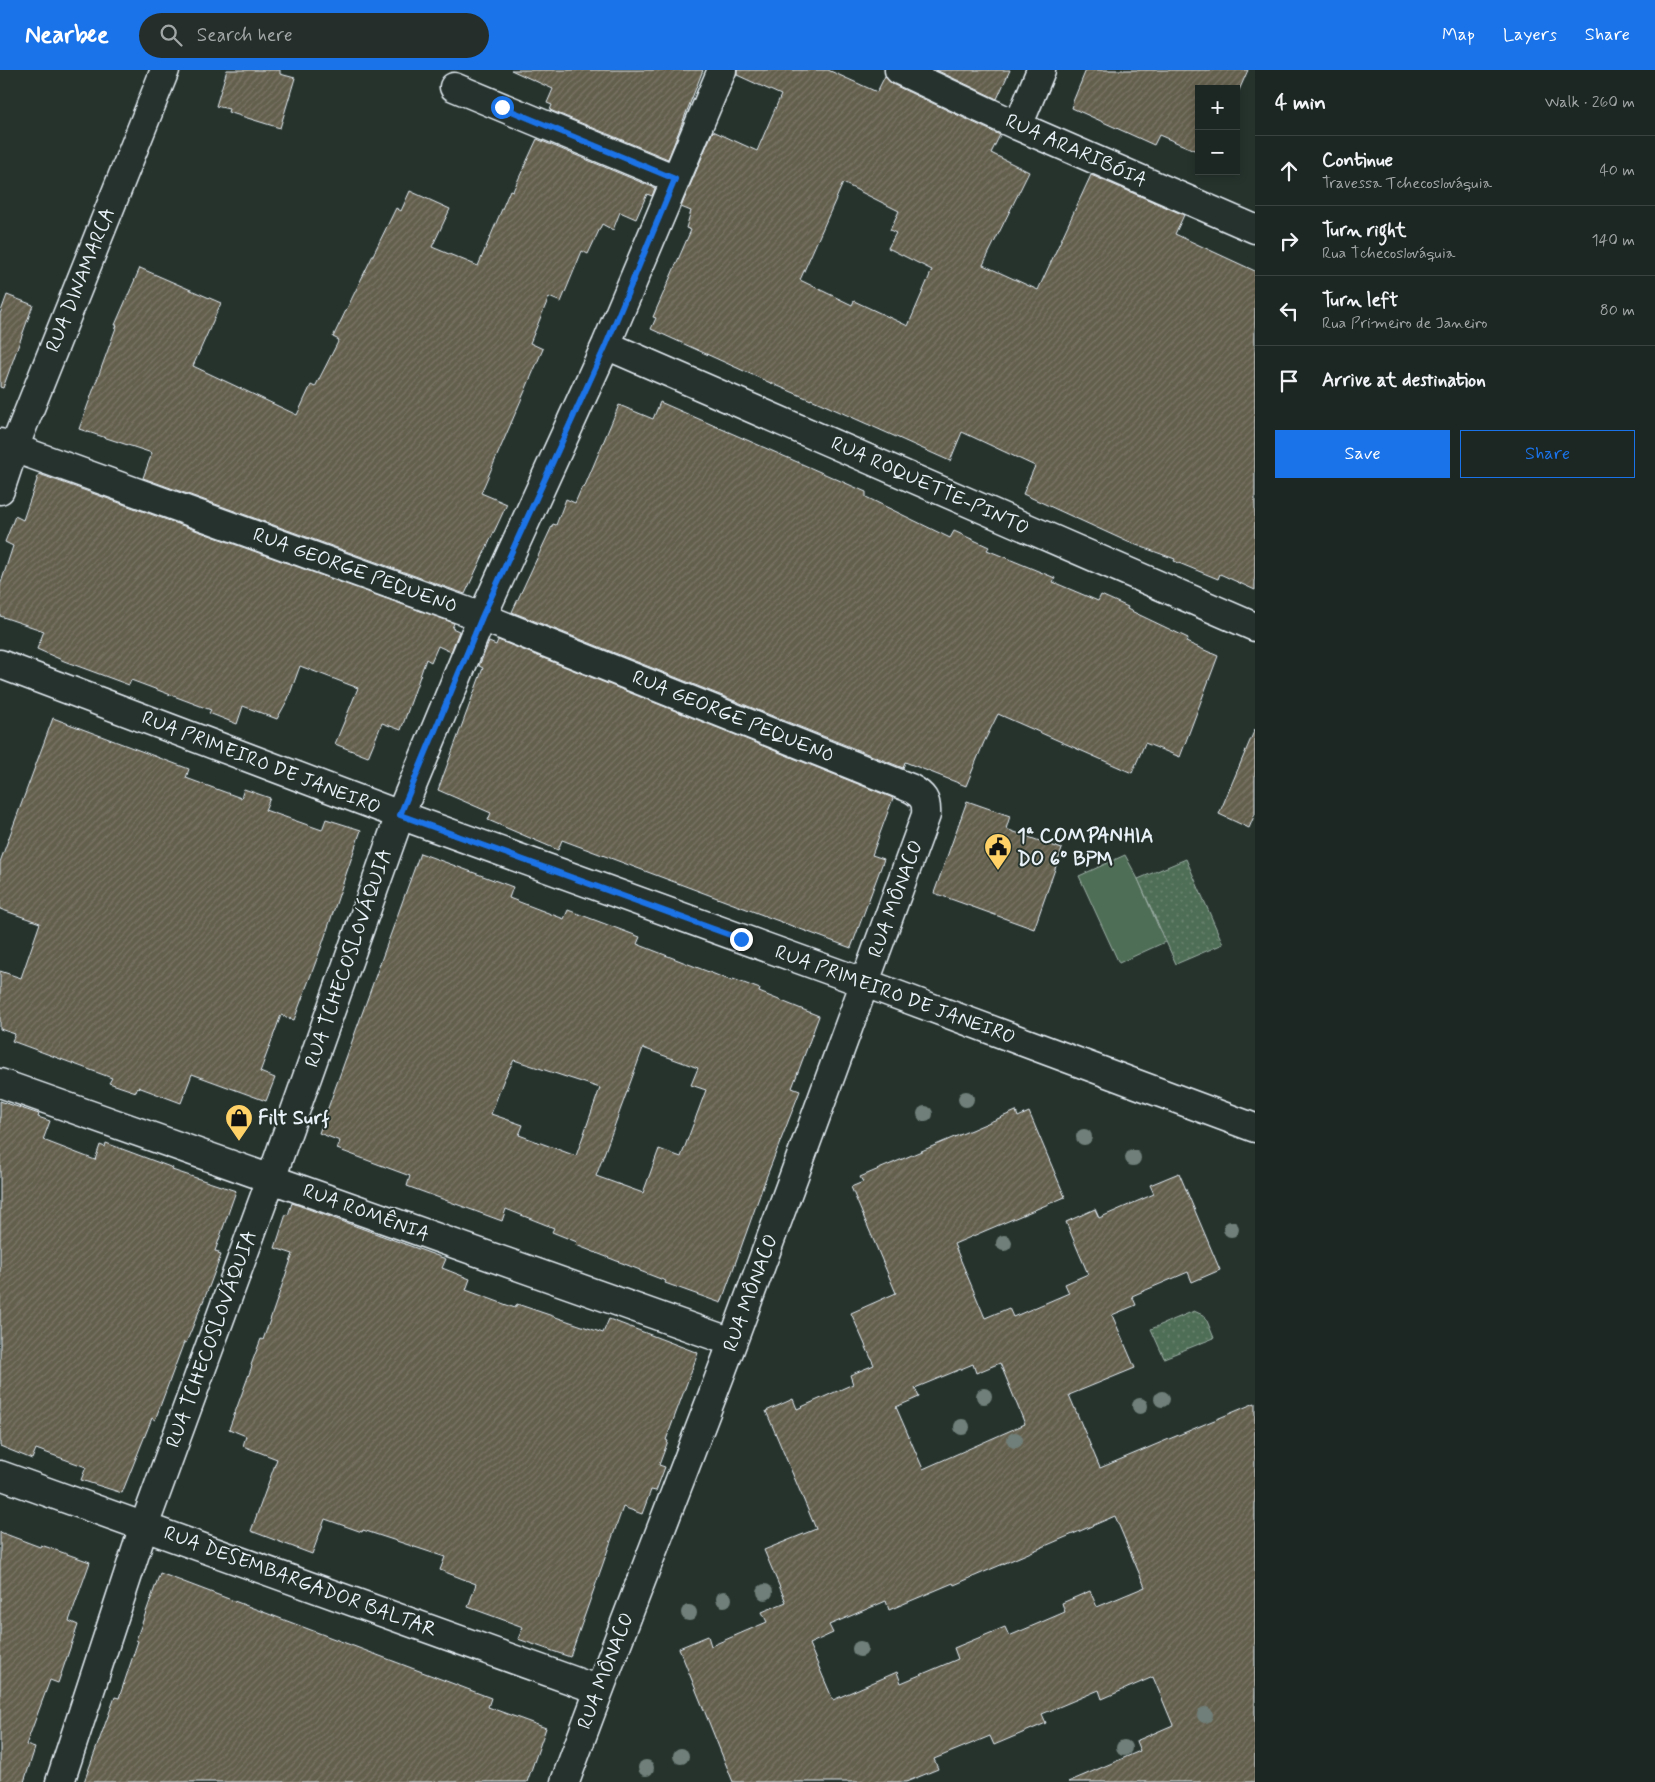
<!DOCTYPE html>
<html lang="en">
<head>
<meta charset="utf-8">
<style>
	:root { --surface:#1c2622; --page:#252e2a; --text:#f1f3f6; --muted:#a0a5a5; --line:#3a4340; --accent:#1a73e8 }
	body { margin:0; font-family:Mynerve,sans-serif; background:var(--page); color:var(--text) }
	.controls { position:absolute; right:15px; top:15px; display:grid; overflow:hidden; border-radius:0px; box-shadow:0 2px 8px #0003 }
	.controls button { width:45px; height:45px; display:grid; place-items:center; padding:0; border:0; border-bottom:1px solid var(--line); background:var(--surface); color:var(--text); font:25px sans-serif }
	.stop { position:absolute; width:15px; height:15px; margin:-11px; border:4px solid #1a73e8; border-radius:50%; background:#fff }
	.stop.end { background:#1a73e8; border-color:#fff; box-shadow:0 1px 5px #0008 }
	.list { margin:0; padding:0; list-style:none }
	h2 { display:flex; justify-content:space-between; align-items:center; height:65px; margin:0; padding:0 20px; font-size:21px }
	h2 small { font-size:16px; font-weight:400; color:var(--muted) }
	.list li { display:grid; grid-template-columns:32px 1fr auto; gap:15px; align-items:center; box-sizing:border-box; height:70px; padding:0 20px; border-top:1px solid var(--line) }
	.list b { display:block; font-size:19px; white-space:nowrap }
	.list p { margin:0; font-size:16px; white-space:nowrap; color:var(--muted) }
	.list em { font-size:16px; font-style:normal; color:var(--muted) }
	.actions { display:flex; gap:10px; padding:15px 20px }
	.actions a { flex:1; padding:11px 0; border:1px solid var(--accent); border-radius:0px; text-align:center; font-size:18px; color:var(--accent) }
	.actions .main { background:var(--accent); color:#fff }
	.icon { flex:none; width:28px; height:28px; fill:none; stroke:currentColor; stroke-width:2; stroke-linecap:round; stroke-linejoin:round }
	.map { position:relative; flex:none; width:1255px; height:1712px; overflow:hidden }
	header { display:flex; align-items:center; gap:30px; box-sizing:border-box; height:70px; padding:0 25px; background:var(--accent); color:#fff }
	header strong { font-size:24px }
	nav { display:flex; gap:28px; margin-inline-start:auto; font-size:18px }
	.search { width:350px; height:45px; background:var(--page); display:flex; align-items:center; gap:12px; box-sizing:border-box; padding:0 18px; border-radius:28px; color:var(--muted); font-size:19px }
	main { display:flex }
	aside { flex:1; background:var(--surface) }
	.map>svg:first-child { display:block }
	.grass { fill:#506e56; stroke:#9cb0a7 }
	.park { fill:url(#park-dots); stroke:#9cb0a7 }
	.building { fill:url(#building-hatch); stroke:#e8f1f8; fill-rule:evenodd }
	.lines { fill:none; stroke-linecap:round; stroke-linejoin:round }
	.minor-casing { stroke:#e8f1f8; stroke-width:31 }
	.minor { stroke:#26332d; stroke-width:28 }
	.tree { fill:#6f7f79 }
	.route { stroke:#1a73e8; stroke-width:6 }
	.labels { text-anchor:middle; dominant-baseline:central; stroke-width:4; stroke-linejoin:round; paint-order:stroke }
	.street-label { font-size:20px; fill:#e8f1f8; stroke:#26332d }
	.poi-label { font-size:20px; font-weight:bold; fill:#e8f1f8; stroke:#26332d; text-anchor:start }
</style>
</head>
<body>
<header>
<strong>Nearbee</strong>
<div class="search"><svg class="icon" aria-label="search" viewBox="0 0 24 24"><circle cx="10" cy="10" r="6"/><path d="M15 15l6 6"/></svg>Search here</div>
<nav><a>Map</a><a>Layers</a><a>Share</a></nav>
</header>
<main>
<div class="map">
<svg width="1255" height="1712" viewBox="0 0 1255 1712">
	<defs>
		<pattern id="park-dots" width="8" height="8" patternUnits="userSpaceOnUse" patternTransform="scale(1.25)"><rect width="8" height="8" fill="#506e56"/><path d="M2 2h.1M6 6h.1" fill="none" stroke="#69836f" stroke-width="1.8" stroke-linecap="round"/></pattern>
		<pattern id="building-hatch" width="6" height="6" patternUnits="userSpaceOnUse" patternTransform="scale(1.25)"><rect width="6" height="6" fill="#645f4d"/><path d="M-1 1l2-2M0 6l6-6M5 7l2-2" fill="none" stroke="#7a7667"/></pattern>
	</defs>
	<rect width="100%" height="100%" fill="#26332d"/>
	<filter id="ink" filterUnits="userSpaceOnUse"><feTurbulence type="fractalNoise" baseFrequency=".02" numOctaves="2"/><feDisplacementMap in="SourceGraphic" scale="10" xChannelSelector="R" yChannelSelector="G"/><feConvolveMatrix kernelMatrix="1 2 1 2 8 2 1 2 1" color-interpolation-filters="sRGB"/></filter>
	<g filter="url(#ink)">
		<!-- grass -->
		<path class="grass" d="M 1125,785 L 1138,809 L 1165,872 L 1119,893 L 1079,806 Z"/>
		<!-- park -->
		<path class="park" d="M 1186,789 L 1223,874 L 1176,894 L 1138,809 Z
			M 1194,1241 L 1205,1246 L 1214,1268 L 1164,1288 L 1151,1259 Z"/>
		<!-- building -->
		<path class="building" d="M 227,0 L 280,0 L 280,4 L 295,8 L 280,58 L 228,42 L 229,39 L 216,36 Z
			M 511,0 L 703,0 L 668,89 L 550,40 L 552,35 L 547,33 L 553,19 Z
			M 737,0 L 828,0 L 877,22 L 885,6 L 892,14 L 1000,65 L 991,83 L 1029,102 L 983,195 L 1038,220 L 1091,105 L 1184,145 L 1175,164 L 1255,201 L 1255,520 L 1220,504 L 1218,509 L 1174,491 L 1175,489 L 1128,472 L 1023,424 L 1035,396 L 962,362 L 950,391 L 811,329 L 811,330 L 766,311 L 651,259 L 656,248 L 653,247 L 691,160 L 686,158 L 691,141 L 681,137 L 713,61 L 757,81 L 781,25 L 737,5 ZM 843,113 L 899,141 L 890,160 L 896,163 L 888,178 L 932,200 L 908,256 L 854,231 L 852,235 L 800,210 Z
			M 936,0 L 1010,0 L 997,29 Z
			M 1086,0 L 1248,0 L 1236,27 L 1236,19 L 1199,19 L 1199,82 L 1159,65 L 1154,75 L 1072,38 L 1073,35 L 1072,34 Z
			M 537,69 L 655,118 L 652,126 L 647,124 L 636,149 L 620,142 L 613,160 L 602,154 L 588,184 L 582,181 L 561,232 L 549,227 L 530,273 L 543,279 L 481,423 L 507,434 L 465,524 L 143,408 L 152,383 L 79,359 L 117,255 L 115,255 L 140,198 L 221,233 L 193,296 L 297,345 L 311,315 L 315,317 L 339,270 L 333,267 L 396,138 L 401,141 L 410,121 L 450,139 L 432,177 L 478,196 L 510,120 L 513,121 Z
			M 7,225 L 33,235 L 3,318 L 0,317 L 0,244 Z
			M 660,332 L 866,422 L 866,427 L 950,468 L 954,461 L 989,477 L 987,480 L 1055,508 L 1053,512 L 1098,531 L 1101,525 L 1128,537 L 1127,539 L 1188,568 L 1186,572 L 1218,586 L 1180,687 L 1145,673 L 1132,703 L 998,644 L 984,672 L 966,716 L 905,692 L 903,698 L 512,542 L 553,454 L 556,455 L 566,429 L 575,433 L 582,417 L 584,418 L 619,335 L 653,349 Z
			M 39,404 L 454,553 L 452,558 L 459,561 L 451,582 L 438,576 L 431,592 L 426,589 L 401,660 L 382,653 L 368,687 L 335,674 L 358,618 L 300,596 L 288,629 L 277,649 L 243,636 L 237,654 L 209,643 L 211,640 L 131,610 L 129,615 L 64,591 L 37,579 L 44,561 L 0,546 L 0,516 L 13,476 L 5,472 L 15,446 L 23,450 Z
			M 498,570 L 893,728 L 872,785 L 884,789 L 851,878 L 562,770 L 558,780 L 488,750 L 491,743 L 438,720 L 483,598 L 479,596 L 489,572 L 496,575 Z
			M 53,648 L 189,699 L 186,708 L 241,728 L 244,719 L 270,728 L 265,740 L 322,760 L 326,749 L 361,760 L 321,878 L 294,950 L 281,945 L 260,1002 L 275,1008 L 266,1031 L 192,1004 L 181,1033 L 138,1017 L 136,1022 L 109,1013 L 112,1008 L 12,971 L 15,964 L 0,959 L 0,901 L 21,908 L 40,853 L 0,839 L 0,792 Z
			M 1255,659 L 1255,744 L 1249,758 L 1219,744 Z
			M 967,731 L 1010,746 L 1006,759 L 1062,779 L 1034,859 L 934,823 Z
			M 420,783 L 513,817 L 509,828 L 564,849 L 568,840 L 640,867 L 637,874 L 732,911 L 733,909 L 760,919 L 759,922 L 819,946 L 792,1018 L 800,1021 L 766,1108 L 721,1233 L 665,1213 L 666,1211 L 640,1201 L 640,1200 L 576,1175 L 577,1172 L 552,1162 L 554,1158 L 506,1139 L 502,1151 L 407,1116 L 410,1106 L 337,1079 L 340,1071 L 319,1063 ZM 643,978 L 698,998 L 691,1015 L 706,1020 L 681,1087 L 659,1079 L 643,1123 L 596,1106 ZM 514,990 L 600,1018 L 576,1086 L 519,1065 L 523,1055 L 491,1044 L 504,1009 Z
			M 0,1031 L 39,1044 L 38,1047 L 50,1051 L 43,1070 L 95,1090 L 100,1075 L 105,1077 L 106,1073 L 173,1098 L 172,1100 L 236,1121 L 215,1181 L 219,1182 L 218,1184 L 221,1185 L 209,1217 L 186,1273 L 184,1272 L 155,1350 L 152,1348 L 122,1423 L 81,1410 L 86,1397 L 36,1379 L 32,1389 L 0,1376 Z
			M 1016,1041 L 1018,1047 L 1029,1042 L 1065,1127 L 954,1174 L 985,1248 L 1009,1238 L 1013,1247 L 1069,1223 L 1065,1214 L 1088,1204 L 1066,1152 L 1095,1139 L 1099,1148 L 1154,1124 L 1150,1115 L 1179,1103 L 1220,1200 L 1192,1212 L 1188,1202 L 1132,1226 L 1136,1235 L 1112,1245 L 1135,1298 L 1069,1325 L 1100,1398 L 1255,1333 L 1255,1712 L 1068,1712 L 1140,1681 L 1136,1671 L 1173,1655 L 1153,1607 L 1102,1629 L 1099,1620 L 1042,1644 L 1046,1653 L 994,1675 L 990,1666 L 934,1689 L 938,1699 L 906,1712 L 733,1712 L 679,1578 L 708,1566 L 711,1576 L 767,1552 L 762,1542 L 786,1532 L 764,1480 L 816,1459 L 766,1341 L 793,1329 L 797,1339 L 853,1314 L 850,1305 L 874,1295 L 851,1243 L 896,1223 L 851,1117 L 863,1112 L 860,1107 ZM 1000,1293 L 1025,1354 L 923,1399 L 896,1337 L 919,1327 L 915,1318 L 973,1294 L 976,1303 ZM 1115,1446 L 1145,1517 L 1097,1537 L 1090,1521 L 1062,1533 L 1065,1542 L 1009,1566 L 1005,1557 L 954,1578 L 958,1589 L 901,1613 L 897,1602 L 833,1630 L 809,1574 L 833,1563 L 829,1555 L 886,1531 L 889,1540 L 953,1513 L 954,1515 Z
			M 292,1133 L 446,1189 L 442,1198 L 470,1209 L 466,1220 L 515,1238 L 517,1234 L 603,1263 L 609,1249 L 698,1283 L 666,1370 L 668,1371 L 659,1395 L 665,1397 L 656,1421 L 651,1420 L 642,1444 L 623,1437 L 570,1587 L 518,1569 L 523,1557 L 468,1537 L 476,1514 L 440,1500 L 445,1487 L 363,1460 L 362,1462 L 325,1449 L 312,1484 L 251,1461 L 277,1389 L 243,1376 L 246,1366 L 229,1359 L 252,1296 L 251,1295 L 261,1269 L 263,1270 L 293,1184 L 275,1178 L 286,1144 L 288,1145 Z
			M 0,1462 L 40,1477 L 41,1475 L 90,1492 L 69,1551 L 78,1555 L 58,1613 L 50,1610 L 26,1675 L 35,1678 L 24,1712 L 0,1712 Z
			M 160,1503 L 491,1628 L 488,1637 L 546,1658 L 527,1712 L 84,1712 L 115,1627 L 119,1628 L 138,1571 L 136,1570 Z"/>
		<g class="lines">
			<defs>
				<path id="minor" d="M 899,0 L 1018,56 L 1255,159
					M 454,17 L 675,109
					M 1018,56 L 1041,0
					M 606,275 L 1255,557
					M 0,373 L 482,547 L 910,718 C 923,725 927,730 926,745 C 862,920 798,1096 733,1271 C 678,1418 619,1564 565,1712
					M 0,420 L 14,378 L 165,0
					M 0,594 L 400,745 L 865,913 L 1255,1058
					M 0,1013 L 732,1272
					M 0,1405 L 599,1620
					M 60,1712 L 144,1456 L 271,1109 L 400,745 L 482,547 L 606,275 L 722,0"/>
			</defs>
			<!-- minor casing -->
			<use href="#minor" class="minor-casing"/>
			<!-- minor -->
			<use href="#minor" class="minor"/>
		</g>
		<!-- trees -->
		<g class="tree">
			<circle cx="966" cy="1029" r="8"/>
			<circle cx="925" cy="1044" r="8"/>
			<circle cx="1084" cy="1067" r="8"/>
			<circle cx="1133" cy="1088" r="8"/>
			<circle cx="1231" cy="1159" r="8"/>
			<circle cx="1004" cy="1173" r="8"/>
			<circle cx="984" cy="1326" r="8"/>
			<circle cx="1162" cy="1329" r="8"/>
			<circle cx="1140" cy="1336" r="8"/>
			<circle cx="962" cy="1357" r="8"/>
			<circle cx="1015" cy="1370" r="8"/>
			<circle cx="765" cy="1522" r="8"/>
			<circle cx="724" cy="1529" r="8"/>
			<circle cx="689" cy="1543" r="8"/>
			<circle cx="860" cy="1579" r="8"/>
			<circle cx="1205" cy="1645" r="8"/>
			<circle cx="1124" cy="1678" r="8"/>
			<circle cx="681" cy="1686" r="8"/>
			<circle cx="646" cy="1698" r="8"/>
		</g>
	</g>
	<g class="lines" filter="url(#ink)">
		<!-- route -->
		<path class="route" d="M 502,37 L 675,109 L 606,275 L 482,547 L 400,745 L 741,869"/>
	</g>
	<!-- icons -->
	<defs>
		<symbol id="civic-pin" viewBox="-11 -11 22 30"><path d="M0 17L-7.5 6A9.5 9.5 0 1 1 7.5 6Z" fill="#ffd166" stroke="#26332d"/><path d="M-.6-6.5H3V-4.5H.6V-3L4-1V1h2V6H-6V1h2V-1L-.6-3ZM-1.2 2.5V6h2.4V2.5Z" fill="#111"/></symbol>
		<symbol id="shop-pin" viewBox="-11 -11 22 30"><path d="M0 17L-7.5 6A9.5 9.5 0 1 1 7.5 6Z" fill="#ffd166" stroke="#26332d"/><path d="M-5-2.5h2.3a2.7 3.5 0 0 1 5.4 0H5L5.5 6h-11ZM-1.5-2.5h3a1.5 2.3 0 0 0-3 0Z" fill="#111"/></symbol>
	</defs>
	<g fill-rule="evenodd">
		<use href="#civic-pin" x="982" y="761" width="32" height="43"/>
		<use href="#shop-pin" x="223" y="1032" width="32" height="43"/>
	</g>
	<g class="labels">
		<!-- street labels -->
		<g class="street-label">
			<text transform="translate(1076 81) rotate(24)">RUA ARARIBÓIA</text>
			<text transform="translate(81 210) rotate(-68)">RUA DINAMARCA</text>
			<text transform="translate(930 416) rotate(24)">RUA ROQUETTE-PINTO</text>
			<text transform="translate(355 501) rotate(20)">RUA GEORGE PEQUENO</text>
			<text transform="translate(733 647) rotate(22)">RUA GEORGE PEQUENO</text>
			<text transform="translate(261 693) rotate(21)">RUA PRIMEIRO DE JANEIRO</text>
			<text transform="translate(896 829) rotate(-70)">RUA MÔNACO</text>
			<text transform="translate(349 888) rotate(-71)">RUA TCHECOSLOVÁQUIA</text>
			<text transform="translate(895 925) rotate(20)">RUA PRIMEIRO DE JANEIRO</text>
			<text transform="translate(366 1143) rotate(20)">RUA ROMÊNIA</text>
			<text transform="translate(751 1223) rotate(-70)">RUA MÔNACO</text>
			<text transform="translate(212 1269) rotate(-70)">RUA TCHECOSLOVÁQUIA</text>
			<text transform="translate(300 1512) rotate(20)">RUA DESEMBARGADOR BALTAR</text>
			<text transform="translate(606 1601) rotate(-69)">RUA MÔNACO</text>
		</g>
		<!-- poi labels -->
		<g class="poi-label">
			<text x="1017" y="766">1ª COMPANHIA<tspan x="1017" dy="23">DO 6º BPM</tspan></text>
			<text x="258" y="1048">Filt Surf</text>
		</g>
	</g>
</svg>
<div class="controls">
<button>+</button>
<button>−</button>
</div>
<div class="stop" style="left:502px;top:37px"></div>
<div class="stop end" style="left:741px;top:869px"></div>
</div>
<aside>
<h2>4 min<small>Walk · 260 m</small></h2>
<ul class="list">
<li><svg class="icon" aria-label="ahead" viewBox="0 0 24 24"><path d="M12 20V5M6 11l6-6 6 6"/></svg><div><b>Continue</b><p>Travessa Tchecoslováquia</p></div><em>40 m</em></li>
<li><svg class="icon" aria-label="right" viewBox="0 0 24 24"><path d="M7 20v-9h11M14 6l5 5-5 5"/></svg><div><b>Turn right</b><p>Rua Tchecoslováquia</p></div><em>140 m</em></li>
<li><svg class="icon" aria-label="left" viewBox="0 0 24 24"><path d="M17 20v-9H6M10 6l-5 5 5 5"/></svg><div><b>Turn left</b><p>Rua Primeiro de Janeiro</p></div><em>80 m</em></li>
<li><svg class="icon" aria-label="arrive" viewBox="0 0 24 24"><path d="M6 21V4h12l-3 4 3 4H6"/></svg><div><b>Arrive at destination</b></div></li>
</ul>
<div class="actions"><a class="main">Save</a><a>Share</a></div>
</aside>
</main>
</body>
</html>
